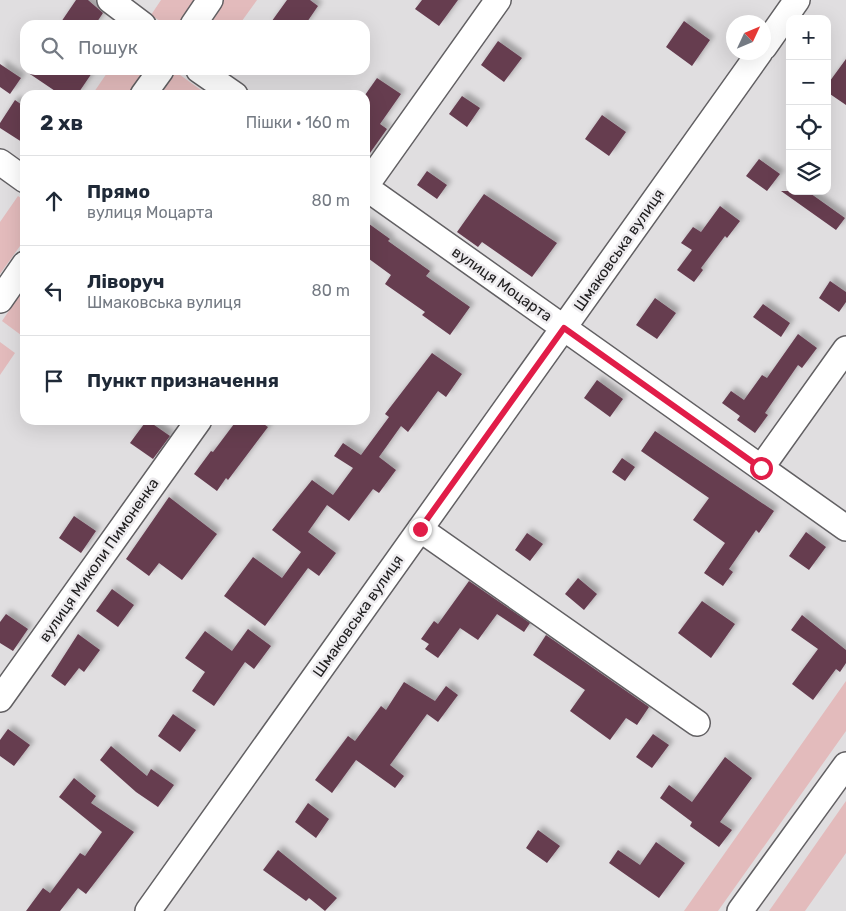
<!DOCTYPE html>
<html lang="uk">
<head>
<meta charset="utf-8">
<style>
	:root { --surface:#fff; --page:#f6f6f7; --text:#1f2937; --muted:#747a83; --line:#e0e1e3 }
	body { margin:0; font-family:Rubik,sans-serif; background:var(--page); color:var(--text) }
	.controls { position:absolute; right:15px; top:15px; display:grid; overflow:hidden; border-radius:10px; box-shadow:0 5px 20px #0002 }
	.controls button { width:45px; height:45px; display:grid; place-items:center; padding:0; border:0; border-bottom:1px solid var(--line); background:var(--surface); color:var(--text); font:25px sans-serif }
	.compass { position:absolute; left:726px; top:15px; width:45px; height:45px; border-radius:50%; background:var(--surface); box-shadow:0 5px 20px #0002; rotate:46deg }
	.stop { position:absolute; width:15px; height:15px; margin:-11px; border:4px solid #e11d48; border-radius:50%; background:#fff }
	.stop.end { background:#e11d48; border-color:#fff; box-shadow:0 1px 5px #0008 }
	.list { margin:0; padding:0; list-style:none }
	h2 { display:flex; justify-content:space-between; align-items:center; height:65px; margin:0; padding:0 20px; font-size:21px }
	h2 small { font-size:16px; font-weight:400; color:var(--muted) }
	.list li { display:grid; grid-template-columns:32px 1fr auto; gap:15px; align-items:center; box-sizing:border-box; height:90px; padding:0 20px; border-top:1px solid var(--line) }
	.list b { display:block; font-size:19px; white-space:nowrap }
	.list p { margin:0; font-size:16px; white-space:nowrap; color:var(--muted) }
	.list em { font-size:16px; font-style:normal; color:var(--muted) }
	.icon { flex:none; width:28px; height:28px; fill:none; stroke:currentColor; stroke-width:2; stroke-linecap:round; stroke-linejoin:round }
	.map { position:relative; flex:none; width:846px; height:911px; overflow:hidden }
	.search { position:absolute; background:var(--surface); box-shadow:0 5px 20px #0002; left:20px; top:20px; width:350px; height:55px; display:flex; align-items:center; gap:12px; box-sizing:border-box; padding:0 18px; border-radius:15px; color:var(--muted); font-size:19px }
	.panel { position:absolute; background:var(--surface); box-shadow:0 5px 20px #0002; left:20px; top:90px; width:350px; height:335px; border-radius:15px }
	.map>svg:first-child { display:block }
	.green { fill:#e3bbbc }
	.building { fill:#663c50; filter:url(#shadow) }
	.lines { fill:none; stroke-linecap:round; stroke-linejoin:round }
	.minor-casing { stroke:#626063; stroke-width:28 }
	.minor { stroke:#fff; stroke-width:25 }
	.route { stroke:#e11d48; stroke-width:6 }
	.labels { text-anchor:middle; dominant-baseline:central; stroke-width:5; stroke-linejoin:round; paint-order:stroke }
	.street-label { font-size:15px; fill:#212021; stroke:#edebee }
</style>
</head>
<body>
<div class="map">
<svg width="846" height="911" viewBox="0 0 846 911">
	<defs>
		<filter id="shadow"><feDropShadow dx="4.5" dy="-4.5" stdDeviation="2.5" flood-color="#0004"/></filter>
	</defs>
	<rect width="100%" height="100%" fill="#e0dee0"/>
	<!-- green -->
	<path class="green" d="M 161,0 L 197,0 L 179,25 L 166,25 L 151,15 Z
		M 217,0 L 257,0 L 239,25 L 199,25 Z
		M 109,70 L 150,70 L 132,95 L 92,95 Z
		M 176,72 L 201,90 L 197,95 L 160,95 Z
		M 18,196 L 25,201 L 25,239 L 0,274 L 0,222 Z
		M 25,287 L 25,338 L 2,321 Z
		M 0,342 L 15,353 L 0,375 Z
		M 846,681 L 846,731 L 718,911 L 684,911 Z
		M 846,801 L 846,853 L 805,911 L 769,911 Z"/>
	<!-- building -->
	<path class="building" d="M 76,0 L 88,0 L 103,13 L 95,25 L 59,25 Z
		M 287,0 L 310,0 L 318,6 L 305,25 L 269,25 Z
		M 422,0 L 458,0 L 439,26 L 415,9 Z
		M 684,21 L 710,40 L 692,66 L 666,47 Z
		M 498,41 L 522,58 L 504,82 L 481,65 Z
		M 846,59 L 846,105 L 827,92 L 827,85 Z
		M 0,64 L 21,78 L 10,94 L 0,87 Z
		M 24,70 L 94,70 L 77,95 L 61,95 Z
		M 377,78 L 401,94 L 380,124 L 387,129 L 365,160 L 365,95 Z
		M 462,96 L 480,108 L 467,127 L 449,114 Z
		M 15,100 L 25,107 L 25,144 L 0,128 L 0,123 Z
		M 602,115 L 626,132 L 609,156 L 585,139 Z
		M 759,159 L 780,174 L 767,191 L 746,176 Z
		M 427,171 L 447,185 L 437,199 L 417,185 Z
		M 781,191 L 807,191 L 845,218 L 836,230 Z
		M 484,194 L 557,243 L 532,277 L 482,242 L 478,247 L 457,232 Z
		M 720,206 L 740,221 L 727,238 L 725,236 L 701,268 L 703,270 L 694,282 L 677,270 L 692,250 L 681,243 L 693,227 L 701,232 Z
		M 365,221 L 390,239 L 388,241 L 430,271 L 426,276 L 470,307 L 450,335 L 422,315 L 425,312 L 385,284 L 391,275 L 365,256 Z
		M 830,281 L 846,292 L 846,302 L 839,312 L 819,298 Z
		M 655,298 L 676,313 L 657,339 L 636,325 Z
		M 763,304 L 790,323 L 781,337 L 753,317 Z
		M 798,334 L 817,348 L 802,368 L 798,365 L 765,413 L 768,415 L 755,433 L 737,420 L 740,416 L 722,403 L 731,391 L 744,400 L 762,375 L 767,378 Z
		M 432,353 L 462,374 L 446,397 L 438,391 L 408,432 L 401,426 L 379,457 L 396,470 L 379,493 L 373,489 L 349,521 L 327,505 L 308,532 L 336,553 L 319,576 L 308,568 L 265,626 L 224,596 L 253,557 L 282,578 L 301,552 L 272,530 L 312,480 L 333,495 L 353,468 L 334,456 L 343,443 L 361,455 L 389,417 L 385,414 Z
		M 597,380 L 623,399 L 610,417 L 584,398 Z
		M 147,420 L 170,436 L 153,459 L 130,443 Z
		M 237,420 L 258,420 L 268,427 L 228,480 L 226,478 L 217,491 L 194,474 L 211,451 L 213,452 Z
		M 655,431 L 774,511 L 759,533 L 756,530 L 729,569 L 733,572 L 723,586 L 704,573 L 725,543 L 693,520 L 709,498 L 641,451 Z
		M 622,458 L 635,467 L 625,481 L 612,472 Z
		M 169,497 L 217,534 L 182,580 L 159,563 L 149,576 L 126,559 Z
		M 74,516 L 96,531 L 81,553 L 59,538 Z
		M 806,532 L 826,547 L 809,570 L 789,556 Z
		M 527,533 L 543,544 L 530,561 L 515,550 Z
		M 578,578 L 597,594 L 584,610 L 565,594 Z
		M 469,581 L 530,623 L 524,632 L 497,614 L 478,640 L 460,628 L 438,658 L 425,649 L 429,644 L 421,639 L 434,621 L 438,624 Z
		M 112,589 L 134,605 L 118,627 L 96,611 Z
		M 702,601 L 735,624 L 711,658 L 678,633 Z
		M 6,614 L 28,629 L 13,651 L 0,643 L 0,622 Z
		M 802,615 L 846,650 L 846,663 L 840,672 L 836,669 L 813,700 L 792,684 L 818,649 L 791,630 Z
		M 248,629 L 271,646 L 254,669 L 245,662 L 214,706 L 192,691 L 205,672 L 185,658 L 205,631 L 232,651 Z
		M 78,634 L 100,650 L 84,672 L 79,668 L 65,686 L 51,676 Z
		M 546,635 L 649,707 L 637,725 L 626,718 L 610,740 L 570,711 L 585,690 L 533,655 Z
		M 404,682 L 435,701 L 446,686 L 458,695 L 438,722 L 427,714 L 390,765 L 404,776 L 395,788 L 356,760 L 332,793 L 315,780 L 348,736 L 355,741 L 381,706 L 386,710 Z
		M 173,714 L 196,730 L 180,752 L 158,736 Z
		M 8,729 L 30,745 L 14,766 L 0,756 L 0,740 Z
		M 653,734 L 669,745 L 652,768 L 636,757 Z
		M 111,746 L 147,776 L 151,769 L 174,785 L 158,807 L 136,792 L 100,760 Z
		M 725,757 L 752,778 L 720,822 L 732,830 L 719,847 L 690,826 L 692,822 L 660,798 L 669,785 L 692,802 Z
		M 74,778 L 96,796 L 91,803 L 134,832 L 86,894 L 78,888 L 60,911 L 26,911 L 43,888 L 50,893 L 80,853 L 85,856 L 102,832 L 59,797 Z
		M 308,803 L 329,819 L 316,838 L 295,822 Z
		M 538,830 L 560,846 L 547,863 L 526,848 Z
		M 656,842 L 685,863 L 659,898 L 609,863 L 618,850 L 640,865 Z
		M 278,850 L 337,898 L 325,911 L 309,898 L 306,901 L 263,870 Z"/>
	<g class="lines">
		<defs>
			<path id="minor" d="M 110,0 L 143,25
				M 193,25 L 210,0
				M 764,47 L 797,0
				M 199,70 L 235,95
				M 143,95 L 161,70
				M 0,162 L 25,180
				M 365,187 L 846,528
				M 365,187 L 498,0
				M 0,300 L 25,264
				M 761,468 L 846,349
				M 420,529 L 697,723
				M 0,699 L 199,420
				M 148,911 L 760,52
				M 740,911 L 846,765"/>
		</defs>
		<!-- minor casing -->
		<use href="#minor" class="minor-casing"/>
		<!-- minor -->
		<use href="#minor" class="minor"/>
	</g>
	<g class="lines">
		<!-- route -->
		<path class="route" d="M 420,529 L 564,328 L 761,468"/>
	</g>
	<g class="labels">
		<!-- street labels -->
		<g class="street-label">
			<text transform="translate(619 250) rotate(-55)">Шмаковська вулиця</text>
			<text transform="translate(502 284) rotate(35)">вулиця Моцарта</text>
			<text transform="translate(99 560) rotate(-55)">вулиця Миколи Пимоненка</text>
			<text transform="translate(358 616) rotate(-55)">Шмаковська вулиця</text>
		</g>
	</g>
</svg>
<div class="controls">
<button>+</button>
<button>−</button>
<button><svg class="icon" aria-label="locate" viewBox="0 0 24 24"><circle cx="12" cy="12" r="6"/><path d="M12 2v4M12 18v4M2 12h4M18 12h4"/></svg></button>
<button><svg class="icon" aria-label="layers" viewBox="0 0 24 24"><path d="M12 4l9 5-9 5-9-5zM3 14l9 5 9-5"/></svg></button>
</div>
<svg class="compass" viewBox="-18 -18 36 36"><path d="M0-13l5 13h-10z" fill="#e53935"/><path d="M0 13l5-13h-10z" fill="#747a83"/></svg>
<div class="stop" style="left:761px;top:468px"></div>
<div class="stop end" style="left:420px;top:529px"></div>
<div class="search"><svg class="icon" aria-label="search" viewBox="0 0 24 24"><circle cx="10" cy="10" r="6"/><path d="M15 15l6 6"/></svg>Пошук</div>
<section class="panel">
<h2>2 хв<small>Пішки · 160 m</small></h2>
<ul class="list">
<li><svg class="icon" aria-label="ahead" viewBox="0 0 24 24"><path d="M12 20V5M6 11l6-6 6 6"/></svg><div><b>Прямо</b><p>вулиця Моцарта</p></div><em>80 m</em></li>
<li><svg class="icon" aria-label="left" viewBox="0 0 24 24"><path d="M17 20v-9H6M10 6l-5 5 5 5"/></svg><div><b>Ліворуч</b><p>Шмаковська вулиця</p></div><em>80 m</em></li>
<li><svg class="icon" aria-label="arrive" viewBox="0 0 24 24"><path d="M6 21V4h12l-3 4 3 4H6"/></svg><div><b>Пункт призначення</b></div></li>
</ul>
</section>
</div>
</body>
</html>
